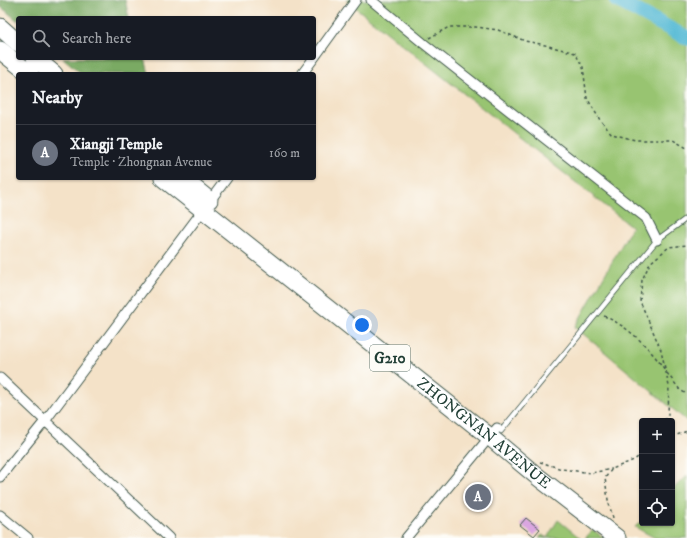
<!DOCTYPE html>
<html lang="en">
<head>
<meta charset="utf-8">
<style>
	:root { --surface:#171b24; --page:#242831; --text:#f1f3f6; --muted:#9ea1a6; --line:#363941; --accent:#b45309 }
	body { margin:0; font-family:"IM FELL DW Pica",serif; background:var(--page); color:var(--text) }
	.controls { position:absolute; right:12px; bottom:12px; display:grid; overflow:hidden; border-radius:4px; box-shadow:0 1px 3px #0004 }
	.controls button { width:36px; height:36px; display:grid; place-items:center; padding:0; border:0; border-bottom:1px solid var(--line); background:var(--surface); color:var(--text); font:20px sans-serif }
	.you { position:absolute; left:362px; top:325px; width:14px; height:14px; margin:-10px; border:3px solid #fff; border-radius:50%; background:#1a73e8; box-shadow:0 0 0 6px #1a73e833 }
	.badge { display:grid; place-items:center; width:26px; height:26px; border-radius:50%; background:var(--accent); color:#fff; font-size:13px; font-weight:700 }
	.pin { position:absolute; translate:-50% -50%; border:2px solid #fff; box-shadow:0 1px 4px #0006 }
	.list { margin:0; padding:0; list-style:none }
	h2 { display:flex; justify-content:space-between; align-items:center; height:52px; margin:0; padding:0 16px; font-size:17px }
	h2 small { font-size:13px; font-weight:400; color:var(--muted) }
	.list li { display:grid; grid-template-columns:26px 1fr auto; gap:12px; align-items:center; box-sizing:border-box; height:56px; padding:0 16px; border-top:1px solid var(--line) }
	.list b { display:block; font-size:15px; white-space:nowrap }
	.list p { margin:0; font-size:13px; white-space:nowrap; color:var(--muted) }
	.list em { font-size:13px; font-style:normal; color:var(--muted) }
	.icon { flex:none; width:22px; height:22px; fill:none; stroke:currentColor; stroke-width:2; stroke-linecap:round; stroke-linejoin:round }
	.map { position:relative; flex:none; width:687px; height:538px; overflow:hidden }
	.search { position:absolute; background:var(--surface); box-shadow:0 1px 3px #0004; left:16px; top:16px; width:300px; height:44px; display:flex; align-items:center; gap:10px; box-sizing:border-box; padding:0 14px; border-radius:4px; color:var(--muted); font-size:15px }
	.panel { position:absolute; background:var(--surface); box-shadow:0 1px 3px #0004; left:16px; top:72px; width:300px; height:108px; border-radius:4px }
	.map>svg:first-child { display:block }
	.green { fill:#98c471; stroke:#5c8052 }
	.forest { fill:#7aaa63; stroke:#4c744c }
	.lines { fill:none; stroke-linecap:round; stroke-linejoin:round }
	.river { stroke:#58bbd6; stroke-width:15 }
	.building { fill:#daa6e1 }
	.lane-casing { stroke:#3f564a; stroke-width:6 }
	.street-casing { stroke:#3f564a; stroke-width:11 }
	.highway-casing { stroke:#3f564a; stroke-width:19 }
	.path { stroke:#3f564a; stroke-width:1.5; stroke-dasharray:3 3; stroke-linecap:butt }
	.lane { stroke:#fff; stroke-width:4.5 }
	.street { stroke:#fff; stroke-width:9 }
	.highway { stroke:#fff; stroke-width:17 }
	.labels { text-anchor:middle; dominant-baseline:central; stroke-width:4; stroke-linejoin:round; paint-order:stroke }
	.shield { fill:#fdfcf7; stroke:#62766e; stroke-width:1 }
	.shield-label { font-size:15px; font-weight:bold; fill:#1f3d34 }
	.street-label { font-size:16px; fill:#1f3d34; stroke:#fdfcf7 }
</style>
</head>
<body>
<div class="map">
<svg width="687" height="538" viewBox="0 0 687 538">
	<rect width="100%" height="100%" fill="#fdfcf7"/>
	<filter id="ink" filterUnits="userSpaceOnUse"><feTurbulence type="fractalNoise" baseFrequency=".025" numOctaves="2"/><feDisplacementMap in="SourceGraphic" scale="8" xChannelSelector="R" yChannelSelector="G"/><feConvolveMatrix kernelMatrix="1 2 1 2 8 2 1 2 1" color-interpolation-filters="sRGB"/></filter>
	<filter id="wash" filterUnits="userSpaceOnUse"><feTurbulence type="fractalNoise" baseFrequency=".012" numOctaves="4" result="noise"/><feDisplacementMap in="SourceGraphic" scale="16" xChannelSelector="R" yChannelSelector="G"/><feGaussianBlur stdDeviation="0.9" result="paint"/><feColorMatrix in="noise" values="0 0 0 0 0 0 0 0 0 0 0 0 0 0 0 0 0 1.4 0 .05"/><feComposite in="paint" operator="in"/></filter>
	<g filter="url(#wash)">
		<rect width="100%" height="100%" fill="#f4e2c8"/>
		<!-- green -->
		<path class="green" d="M 346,0 L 687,0 L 687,421 L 575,327 L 632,227 Z
			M 687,476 L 687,538 L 655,538 L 635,527 L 642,520 L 642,523 L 672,523 L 672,490 Z
			M 558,520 L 580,538 L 539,538 L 542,535 L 547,538 Z
			M 593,530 L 604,538 L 585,538 Z"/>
		<!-- forest -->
		<path class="forest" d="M 0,0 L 125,0 L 129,18 L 18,18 L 18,21 L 0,6 Z
			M 63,58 L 145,58 L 149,74 L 82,74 Z"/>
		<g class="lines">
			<!-- river -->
			<path class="river" d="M 617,0 L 687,38"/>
		</g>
		<g id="blocks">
			<!-- building -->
			<path class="building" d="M 526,518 L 540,529 L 534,536 L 520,525 Z"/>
		</g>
	</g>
	<g filter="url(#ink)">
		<use href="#blocks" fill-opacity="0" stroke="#3f564a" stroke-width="1"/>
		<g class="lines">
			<defs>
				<path id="lane" d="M 501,431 L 657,240 L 687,218"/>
				<path id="street" d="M 371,0 L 423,43 L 646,218 L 657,240
					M 314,58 L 356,0
					M 302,74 L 314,58
					M 0,378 L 169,538
					M 0,477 L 45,421 L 227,178
					M 0,515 L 28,538
					M 406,538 L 497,428"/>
				<g id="highway">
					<path d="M 0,27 L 18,43"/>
					<path d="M 0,50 L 30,74"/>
					<path d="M 35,58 L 54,74"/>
					<path id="s1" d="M 163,178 L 490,437 L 538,477 L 617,538"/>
					<path d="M 182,178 L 209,200"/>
				</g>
			</defs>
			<!-- lane casing -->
			<use href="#lane" class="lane-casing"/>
			<!-- street casing -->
			<use href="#street" class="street-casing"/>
			<!-- highway casing -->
			<use href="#highway" class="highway-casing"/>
			<!-- path -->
			<path class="path" d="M 429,38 L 449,27 L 476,27 L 498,30 L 525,41 L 545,45 L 575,53 L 583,67 L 587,98 L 600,120 L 612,134 L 635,140 L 673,140 L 687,148
				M 604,316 C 629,327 649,347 665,370
				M 667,373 L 680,390 L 687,394
				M 665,421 L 668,414 L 669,386 L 661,350 L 640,301 L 642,280 L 650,263 L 669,247 L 687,245
				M 672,437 L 687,431
				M 540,462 L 562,469 L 591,473 L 612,469
				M 613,518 L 608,500 L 605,478 L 612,469 L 634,460 L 642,454"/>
			<!-- lane -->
			<use href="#lane" class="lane"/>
			<!-- street -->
			<use href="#street" class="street"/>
			<!-- highway -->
			<use href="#highway" class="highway"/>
		</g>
	</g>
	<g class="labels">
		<!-- shield labels -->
		<rect class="shield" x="370" y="345" width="40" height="26" rx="3"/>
		<g class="shield-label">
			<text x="390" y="358">G210</text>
		</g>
		<!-- street labels -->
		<g class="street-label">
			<text stroke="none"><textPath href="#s1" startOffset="410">ZHONGNAN AVENUE</textPath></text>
		</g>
	</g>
</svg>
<div class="controls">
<button>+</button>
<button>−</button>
<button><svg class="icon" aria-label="locate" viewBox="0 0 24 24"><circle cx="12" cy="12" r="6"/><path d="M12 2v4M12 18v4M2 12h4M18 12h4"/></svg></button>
</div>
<div class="you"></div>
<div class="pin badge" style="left:478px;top:497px;background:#6b7280">A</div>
<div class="search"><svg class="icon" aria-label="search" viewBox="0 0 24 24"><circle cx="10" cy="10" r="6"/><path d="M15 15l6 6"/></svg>Search here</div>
<section class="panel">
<h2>Nearby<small></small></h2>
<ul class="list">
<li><span class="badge" style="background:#6b7280">A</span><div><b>Xiangji Temple</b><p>Temple · Zhongnan Avenue</p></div><em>160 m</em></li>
</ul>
</section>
</div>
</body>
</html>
